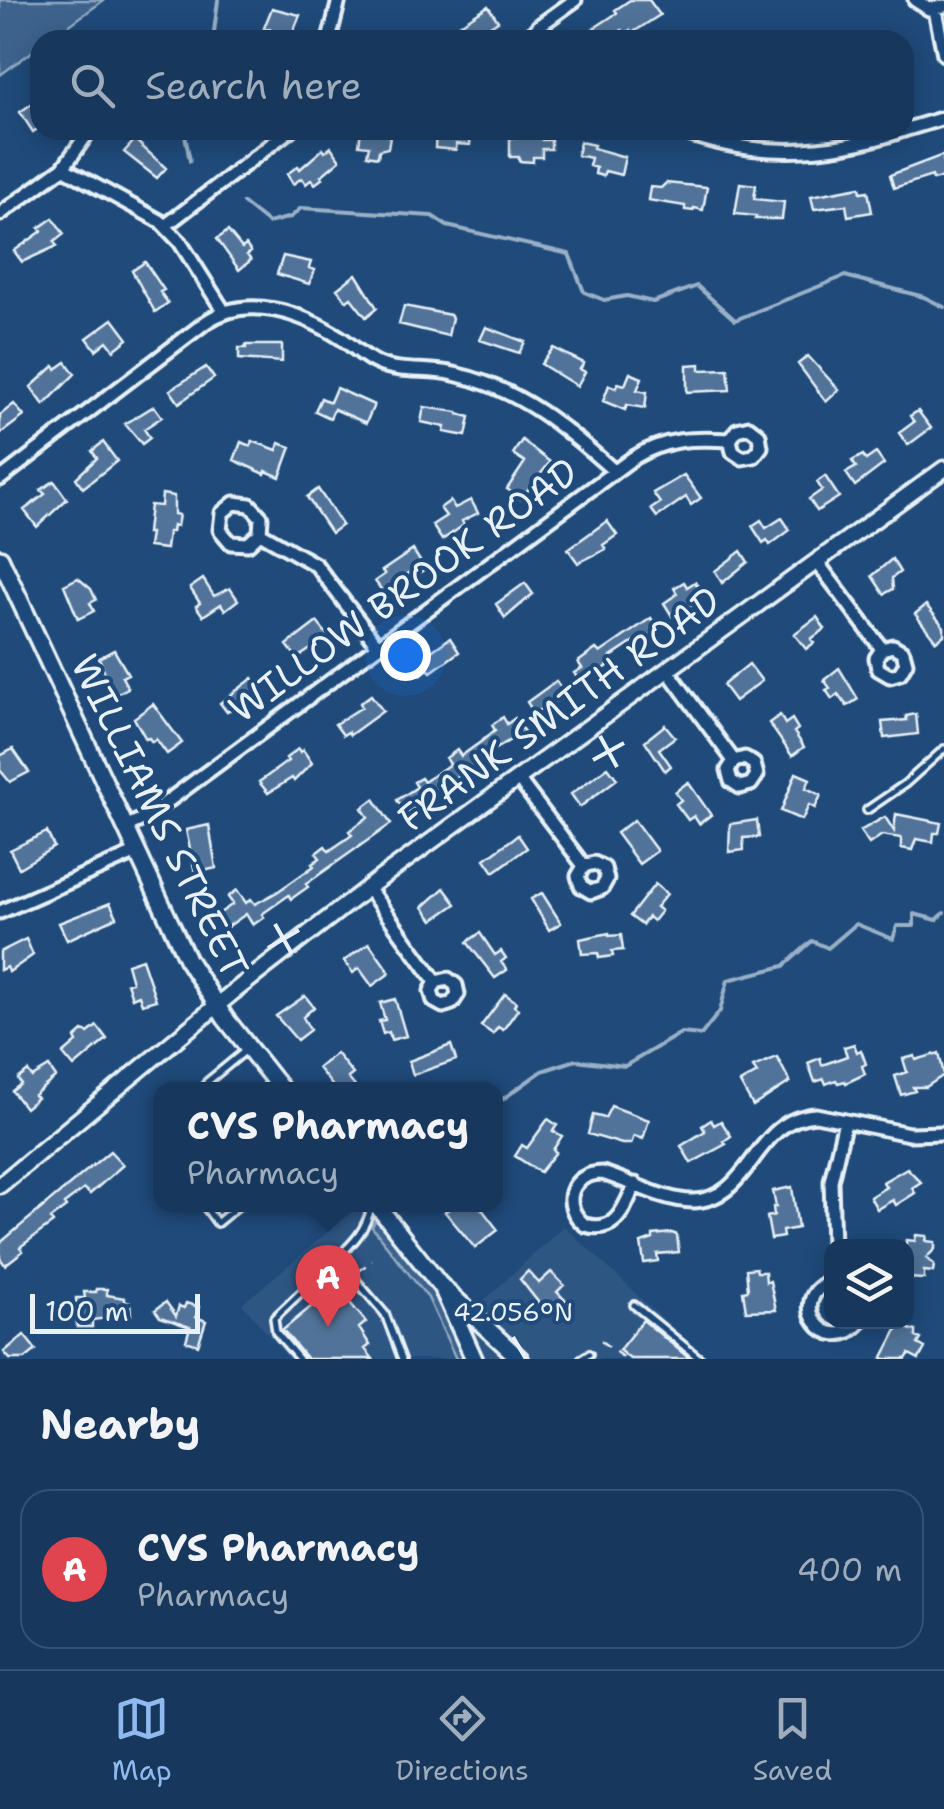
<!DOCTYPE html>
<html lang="en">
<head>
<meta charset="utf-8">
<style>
	:root { --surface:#17385c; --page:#203f62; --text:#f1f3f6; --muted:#9eacbb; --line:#365272; --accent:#90b9f0 }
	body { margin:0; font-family:"Shantell Sans",sans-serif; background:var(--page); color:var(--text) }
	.controls { position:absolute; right:30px; bottom:30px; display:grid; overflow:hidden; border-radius:20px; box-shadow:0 5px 25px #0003 }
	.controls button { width:90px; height:90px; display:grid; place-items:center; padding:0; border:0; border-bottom:2px solid var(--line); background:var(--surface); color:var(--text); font:50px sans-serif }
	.scale { position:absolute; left:30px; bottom:25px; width:170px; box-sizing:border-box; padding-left:10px; border:5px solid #e8f1f8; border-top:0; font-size:28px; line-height:35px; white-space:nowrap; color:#e8f1f8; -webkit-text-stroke:8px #1f4a7a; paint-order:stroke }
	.you { position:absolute; left:405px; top:655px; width:35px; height:35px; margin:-25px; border:8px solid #fff; border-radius:50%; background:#1a73e8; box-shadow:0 0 0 15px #1a73e833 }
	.badge { display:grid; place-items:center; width:65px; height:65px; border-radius:50%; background:var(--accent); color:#fff; font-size:32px; font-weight:700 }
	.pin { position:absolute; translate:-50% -82px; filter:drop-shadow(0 2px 5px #0008) }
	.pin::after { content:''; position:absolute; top:52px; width:35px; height:30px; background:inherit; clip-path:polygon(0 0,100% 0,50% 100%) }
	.popup { position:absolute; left:153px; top:1082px; width:350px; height:130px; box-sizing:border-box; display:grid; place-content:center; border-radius:20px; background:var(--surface); filter:drop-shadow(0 2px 8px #0005); font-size:32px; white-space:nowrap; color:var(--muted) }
	.popup b { font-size:38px; color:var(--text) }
	.popup::after { content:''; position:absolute; left:50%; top:100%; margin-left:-20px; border:20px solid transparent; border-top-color:var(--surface) }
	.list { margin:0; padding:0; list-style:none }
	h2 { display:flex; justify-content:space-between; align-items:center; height:130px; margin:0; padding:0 40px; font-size:42px }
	h2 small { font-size:32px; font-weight:400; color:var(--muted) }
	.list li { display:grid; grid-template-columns:65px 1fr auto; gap:30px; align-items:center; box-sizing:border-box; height:160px; margin:0 20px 20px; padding:0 20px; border:2px solid var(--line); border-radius:30px }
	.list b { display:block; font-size:38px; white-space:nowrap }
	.list p { margin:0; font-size:32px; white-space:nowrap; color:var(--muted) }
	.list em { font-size:32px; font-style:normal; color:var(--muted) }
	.icon { flex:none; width:55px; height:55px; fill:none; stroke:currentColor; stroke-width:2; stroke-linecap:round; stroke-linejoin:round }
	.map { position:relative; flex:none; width:944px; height:1359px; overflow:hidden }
	.search { position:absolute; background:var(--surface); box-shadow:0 5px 25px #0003; left:30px; right:30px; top:30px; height:110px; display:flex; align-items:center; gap:25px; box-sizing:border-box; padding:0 35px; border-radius:30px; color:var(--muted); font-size:38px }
	.sheet { height:310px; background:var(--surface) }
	nav { display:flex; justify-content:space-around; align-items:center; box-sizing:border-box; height:140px; border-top:2px solid var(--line); background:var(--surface); font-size:28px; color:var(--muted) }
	nav a { display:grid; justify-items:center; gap:5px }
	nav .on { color:var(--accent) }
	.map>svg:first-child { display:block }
	.built { fill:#2e5683 }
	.green { fill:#3c628c; stroke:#92aac2; stroke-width:2.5 }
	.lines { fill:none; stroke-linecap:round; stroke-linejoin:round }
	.stream { stroke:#9ab0c7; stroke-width:4 }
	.building { fill:#517399; stroke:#e8f1f8; stroke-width:2.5 }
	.service-casing { stroke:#e8f1f8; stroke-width:12 }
	.minor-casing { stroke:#e8f1f8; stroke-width:19 }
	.tertiary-casing { stroke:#e8f1f8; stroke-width:21 }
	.secondary-casing { stroke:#e8f1f8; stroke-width:22 }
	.path { stroke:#e8f1f8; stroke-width:2.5; stroke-dasharray:10 8; stroke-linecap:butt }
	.service { stroke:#1f4a7a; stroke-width:5 }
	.minor { stroke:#1f4a7a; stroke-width:11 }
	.tertiary { stroke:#1f4a7a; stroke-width:14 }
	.secondary { stroke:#1f4a7a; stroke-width:15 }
	.ticks { fill:none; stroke:#e8f1f8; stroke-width:4 }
	.labels { text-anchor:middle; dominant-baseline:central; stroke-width:8; stroke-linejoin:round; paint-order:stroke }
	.street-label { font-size:38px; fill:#e8f1f8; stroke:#1f4a7a }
	.ticks-label { font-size:25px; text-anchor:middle; fill:#e8f1f8; stroke:#1f4a7a; stroke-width:8; stroke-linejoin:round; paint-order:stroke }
</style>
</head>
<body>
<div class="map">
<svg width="944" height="1359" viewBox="0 0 944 1359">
	<rect width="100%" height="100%" fill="#1f4a7a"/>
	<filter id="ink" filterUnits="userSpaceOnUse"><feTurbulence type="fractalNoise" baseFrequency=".01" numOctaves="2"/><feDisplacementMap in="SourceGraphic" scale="20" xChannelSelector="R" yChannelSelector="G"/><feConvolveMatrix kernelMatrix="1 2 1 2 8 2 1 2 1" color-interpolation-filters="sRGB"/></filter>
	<g filter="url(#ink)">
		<!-- built -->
		<path class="built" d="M 360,1205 L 365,1205 L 443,1306 L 475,1309 L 564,1226 L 686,1341 L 713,1359 L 289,1359 L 242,1304 Z"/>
		<!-- green -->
		<path class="green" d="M 0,0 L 104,0 L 49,40 L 40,40 L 40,46 L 0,75 Z
			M 375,1220 C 414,1251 447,1312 465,1359 L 456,1359 L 428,1298 L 372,1227 Z"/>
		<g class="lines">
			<!-- stream -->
			<path class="stream" d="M 213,40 L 218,0
				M 184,130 L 190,161
				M 243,203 L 268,223 L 291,217 L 301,208 L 432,216 L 447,226 L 569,254 L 584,292 L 604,300 L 627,296 L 653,302 L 697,286 L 735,320 L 845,276 L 924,297 L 944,307
				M 496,1104 L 542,1071 L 576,1060 L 625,1066 L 681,1033 L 701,1035 L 720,1011 L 728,980 L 784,966 L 812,941 L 828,948 L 856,924 L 893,939 L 897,926 L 914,926 L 914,914 L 937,920 L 944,913"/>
		</g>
		<!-- building -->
		<path class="building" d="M 630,0 L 649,0 L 660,15 L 632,33 L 630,30 L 625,34 L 622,30 L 609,40 L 576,40 L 617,13 L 615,10 Z
			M 488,6 L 498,21 L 470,39 L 460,24 Z
			M 272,8 L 300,15 L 290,40 L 267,40 L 270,29 L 264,28 Z
			M 40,98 L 40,127 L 33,132 L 20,112 Z
			M 361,130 L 391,130 L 388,148 L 379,150 L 378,157 L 367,155 L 369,146 L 359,145 Z
			M 444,130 L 471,132 L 470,145 L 456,144 L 456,150 L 435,148 L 436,132 L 444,133 Z
			M 523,132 L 542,133 L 542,140 L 551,140 L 551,149 L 542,149 L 542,157 L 533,157 L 533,162 L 519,161 L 519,157 L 510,157 L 510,137 L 523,138 Z
			M 135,140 L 166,168 L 157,178 L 124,152 Z
			M 580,142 L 594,145 L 593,148 L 625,157 L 621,175 L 605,171 L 603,176 L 595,174 L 596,168 L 589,166 L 591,158 L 577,155 Z
			M 331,147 L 340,160 L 321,176 L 323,178 L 315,184 L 312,179 L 306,184 L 302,178 L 293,184 L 287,174 L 298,166 L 300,169 L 323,149 L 325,152 Z
			M 943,155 L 944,177 L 933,180 L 932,176 L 894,188 L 890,175 Z
			M 666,183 L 707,187 L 703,210 L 694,208 L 693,211 L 685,210 L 685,206 L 648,200 L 650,187 L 661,188 Z
			M 740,183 L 756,185 L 754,199 L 784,202 L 782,219 L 755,219 L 756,216 L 735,214 Z
			M 860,187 L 861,192 L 868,191 L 872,212 L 848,216 L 846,205 L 814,209 L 811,196 Z
			M 53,218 L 64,234 L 54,242 L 57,246 L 22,262 L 14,251 L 42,231 L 39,228 Z
			M 228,231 L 242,248 L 246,245 L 251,252 L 247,255 L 251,260 L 239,270 L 217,239 Z
			M 283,256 L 311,262 L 309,268 L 315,270 L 309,284 L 277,274 Z
			M 145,262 L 164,290 L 160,292 L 168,303 L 155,312 L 132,271 Z
			M 356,274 L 377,308 L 366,317 L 351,298 L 347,301 L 337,289 Z
			M 404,306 L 450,315 L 452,318 L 448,336 L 399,324 Z
			M 113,319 L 128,339 L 114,350 L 107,341 L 96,350 L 87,338 Z
			M 486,327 L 525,342 L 519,353 L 480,340 Z
			M 246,345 L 282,345 L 282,362 L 239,359 L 239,348 L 246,348 Z
			M 553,348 L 584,363 L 580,369 L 585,372 L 577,386 L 541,364 Z
			M 808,356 L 839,390 L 826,402 L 798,364 Z
			M 66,362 L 75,374 L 44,405 L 31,387 L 54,366 L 56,369 Z
			M 700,364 L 700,370 L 728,369 L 730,390 L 687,392 L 687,365 Z
			M 206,367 L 214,378 L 179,403 L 170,390 Z
			M 630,373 L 642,378 L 637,390 L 647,392 L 645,408 L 627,405 L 625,410 L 603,401 L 609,385 L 616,388 L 618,383 L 625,385 Z
			M 336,388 L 374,405 L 366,423 L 334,409 L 330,418 L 315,411 L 321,398 L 330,402 Z
			M 14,404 L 24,416 L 0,434 L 0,415 Z
			M 154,406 L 162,417 L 144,429 L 150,438 L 142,444 L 125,424 Z
			M 424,407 L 458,412 L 458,414 L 470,417 L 466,436 L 444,432 L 445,427 L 421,422 Z
			M 918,411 L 931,428 L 908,445 L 899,433 L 914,422 L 910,416 Z
			M 522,440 L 550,462 L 521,499 L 507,489 L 525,462 L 513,454 Z
			M 252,441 L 277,450 L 279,443 L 291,447 L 280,477 L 266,471 L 265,474 L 234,460 L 241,442 L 250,446 Z
			M 103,442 L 117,461 L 83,488 L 76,478 L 97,458 L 92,451 Z
			M 876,453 L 884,464 L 855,486 L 846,473 L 856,467 L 852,461 L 863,455 L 866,460 Z
			M 684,475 L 701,498 L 691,505 L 686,497 L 657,517 L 651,509 L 660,503 L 653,493 Z
			M 825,476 L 839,497 L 817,511 L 809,499 L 822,490 L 817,482 Z
			M 54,481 L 67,499 L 37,527 L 24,510 L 45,494 L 41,490 Z
			M 318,489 L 342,525 L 331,533 L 307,497 Z
			M 162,494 L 174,496 L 174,514 L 179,515 L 177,526 L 173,525 L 172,532 L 168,532 L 166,549 L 148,547 L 150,533 L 147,533 L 150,505 L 161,506 Z
			M 471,500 L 478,513 L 462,521 L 464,525 L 442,540 L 432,525 L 446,516 L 440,508 L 450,501 L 455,508 Z
			M 782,518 L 790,530 L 770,545 L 767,540 L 763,543 L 752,526 L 761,520 L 766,528 Z
			M 607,521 L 617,535 L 603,545 L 606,549 L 578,563 L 568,549 Z
			M 413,550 L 425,569 L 412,578 L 408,573 L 394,583 L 397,587 L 385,595 L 375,581 L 385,574 L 382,571 Z
			M 741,551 L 748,562 L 722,583 L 715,571 Z
			M 892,559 L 900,572 L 892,578 L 893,589 L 884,594 L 872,576 Z
			M 78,578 L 91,589 L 96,600 L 90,603 L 94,611 L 78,619 L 64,585 Z
			M 203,579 L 214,596 L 230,588 L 238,600 L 225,610 L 221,604 L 203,616 L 196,606 L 200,603 L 190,588 Z
			M 684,582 L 687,587 L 695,582 L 703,594 L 694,599 L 696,602 L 672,616 L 664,603 L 677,594 L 674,588 Z
			M 525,583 L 533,594 L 505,618 L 496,604 Z
			M 926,605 L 944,627 L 944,635 L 936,641 L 915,614 Z
			M 817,617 L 825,629 L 811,639 L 814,643 L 806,649 L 794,634 Z
			M 651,618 L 659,630 L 642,641 L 640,638 L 611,657 L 614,662 L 581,684 L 574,673 L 582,668 L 578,662 L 596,649 L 600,653 Z
			M 317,622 L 329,637 L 297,658 L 287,645 Z
			M 450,638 L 459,652 L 431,672 L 428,669 L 421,675 L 413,664 Z
			M 114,650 L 128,674 L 122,677 L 128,688 L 114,695 L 99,658 Z
			M 749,664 L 762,681 L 735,701 L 723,685 Z
			M 839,668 L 858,699 L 847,706 L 838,694 L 832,699 L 826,690 L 830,688 L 824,680 Z
			M 253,678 L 261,691 L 227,712 L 220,703 Z
			M 556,681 L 566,695 L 534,713 L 527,702 Z
			M 371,695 L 383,711 L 350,735 L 348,732 L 343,735 L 335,724 L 362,707 L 360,703 Z
			M 153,704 L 182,743 L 167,754 L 156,739 L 152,742 L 149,738 L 146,739 L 134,718 Z
			M 916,714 L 918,734 L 884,738 L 882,722 L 907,720 L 906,716 Z
			M 780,715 L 785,724 L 792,719 L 798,729 L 794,732 L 804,747 L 792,756 L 769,723 Z
			M 503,717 L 507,724 L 515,718 L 524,732 L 490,752 L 445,786 L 443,783 L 424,796 L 427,800 L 406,814 L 397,800 L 417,787 L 414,782 L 421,778 L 424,782 L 450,764 L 446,758 L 457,750 L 461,756 L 482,741 L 495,730 L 492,725 Z
			M 665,725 L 675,737 L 659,749 L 671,766 L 665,771 L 645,741 Z
			M 13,749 L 29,772 L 10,782 L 0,770 L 0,756 Z
			M 298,749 L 300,752 L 303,750 L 312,763 L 294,781 L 292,778 L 268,793 L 259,782 L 288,761 L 286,758 Z
			M 608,767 L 617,779 L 580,807 L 571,794 Z
			M 796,773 L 810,779 L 806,788 L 821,795 L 815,808 L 809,805 L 802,820 L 781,811 Z
			M 688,782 L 711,815 L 699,824 L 694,816 L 688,820 L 676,804 L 681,800 L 675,792 Z
			M 374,799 L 391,824 L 306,884 L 308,887 L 291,899 L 289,895 L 262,914 L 264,917 L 253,925 L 246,914 L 223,930 L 214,917 L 233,904 L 228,897 L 237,890 L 246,903 L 251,899 L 255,904 L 277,892 L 314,866 L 312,864 L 320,858 L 316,853 L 325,846 L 329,851 L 352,835 L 349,831 L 368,817 L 362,808 Z
			M 896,814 L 941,823 L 939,833 L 934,833 L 933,842 L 916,839 L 912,850 L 901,848 L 901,838 L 882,835 L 869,844 L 860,831 L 885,817 L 894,831 Z
			M 634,820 L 657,851 L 639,864 L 616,833 Z
			M 757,820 L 759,837 L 743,838 L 744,850 L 729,852 L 730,824 Z
			M 209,825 L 216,868 L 195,873 L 186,830 Z
			M 47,832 L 54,847 L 19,868 L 10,850 Z
			M 518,835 L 527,848 L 494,872 L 485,859 Z
			M 655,884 L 667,894 L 656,907 L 661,911 L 653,921 L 648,917 L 642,925 L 630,916 Z
			M 444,888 L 456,904 L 433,920 L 423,907 Z
			M 542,893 L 561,923 L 549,930 L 531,899 Z
			M 110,903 L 117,917 L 67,940 L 59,923 Z
			M 480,933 L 495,955 L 501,951 L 506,958 L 501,962 L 507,970 L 495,978 L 467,942 Z
			M 609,933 L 609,936 L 621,935 L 623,950 L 612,951 L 613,956 L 599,958 L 598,953 L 582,954 L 580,939 Z
			M 26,939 L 33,955 L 9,972 L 7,967 L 0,970 L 0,952 Z
			M 369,943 L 390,973 L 372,986 L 359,968 L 353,973 L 344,961 Z
			M 142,959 L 156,1000 L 142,1004 L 139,995 L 132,998 L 127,983 L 132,982 L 127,964 Z
			M 505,994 L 516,1002 L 514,1006 L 518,1009 L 503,1030 L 498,1027 L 493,1034 L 481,1026 Z
			M 305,996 L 314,1007 L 303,1017 L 310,1030 L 297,1040 L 276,1016 Z
			M 395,999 L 406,1036 L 391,1040 L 389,1032 L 383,1034 L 379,1021 L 385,1020 L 380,1003 Z
			M 97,1026 L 107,1039 L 74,1067 L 63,1054 L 77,1042 L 75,1038 L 83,1031 L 88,1033 Z
			M 854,1044 L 857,1052 L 861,1050 L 866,1064 L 862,1066 L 865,1074 L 846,1083 L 845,1081 L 838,1083 L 836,1080 L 826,1084 L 824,1079 L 815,1082 L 808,1063 L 820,1058 L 822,1065 L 847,1056 L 844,1047 Z
			M 451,1045 L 456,1060 L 413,1075 L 409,1061 Z
			M 336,1053 L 353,1074 L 348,1078 L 358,1090 L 336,1090 L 318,1068 Z
			M 939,1053 L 944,1075 L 926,1087 L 913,1087 L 915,1091 L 901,1095 L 895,1076 L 907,1072 L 903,1059 L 915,1056 L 916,1060 Z
			M 777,1057 L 790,1082 L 753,1106 L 740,1083 L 757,1073 L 753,1067 Z
			M 49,1067 L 56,1077 L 34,1095 L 37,1098 L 25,1108 L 12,1091 L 21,1084 L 18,1079 L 28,1071 L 32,1077 Z
			M 611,1106 L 649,1120 L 643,1139 L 634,1136 L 631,1144 L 622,1144 L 588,1134 L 593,1115 L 605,1118 Z
			M 548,1119 L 557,1125 L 553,1131 L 562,1136 L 553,1150 L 556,1152 L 540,1172 L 515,1156 L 522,1145 L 527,1148 Z
			M 711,1120 L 714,1125 L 721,1121 L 731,1136 L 724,1141 L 726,1144 L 691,1163 L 681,1146 L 705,1131 L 702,1126 Z
			M 110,1151 L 123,1165 L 90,1194 L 84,1189 L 64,1204 L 66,1207 L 50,1219 L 53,1223 L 20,1247 L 23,1251 L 5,1265 L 0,1258 L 0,1243 Z
			M 907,1168 L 921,1182 L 912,1188 L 915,1193 L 896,1205 L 893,1200 L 877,1209 L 870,1197 L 886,1187 L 883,1182 Z
			M 792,1187 L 798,1228 L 782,1231 L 783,1237 L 771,1239 L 767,1217 L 774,1215 L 773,1207 L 776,1207 L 773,1191 Z
			M 454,1204 L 478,1204 L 498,1230 L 475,1248 L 445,1212 Z
			M 672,1233 L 677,1235 L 679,1252 L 657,1254 L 658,1261 L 644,1263 L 641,1243 L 653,1239 L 653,1235 Z
			M 916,1235 L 927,1236 L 926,1241 L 935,1242 L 935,1249 L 926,1258 L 934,1265 L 933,1272 L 924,1271 L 924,1279 L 906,1278 L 906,1240 L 915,1241 Z
			M 756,1268 L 757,1272 L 765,1272 L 766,1282 L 770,1281 L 776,1310 L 746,1311 L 743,1291 L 748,1290 L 746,1269 Z
			M 528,1271 L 539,1283 L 551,1272 L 564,1285 L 557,1292 L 569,1304 L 556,1316 L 548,1310 L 546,1312 L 520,1279 Z
			M 336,1286 L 366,1322 L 359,1328 L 370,1345 L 365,1349 L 373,1359 L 307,1359 L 283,1330 Z
			M 96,1289 L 107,1289 L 107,1295 L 125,1298 L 125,1302 L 130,1302 L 131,1315 L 92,1320 L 92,1327 L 77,1327 L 76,1298 L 85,1298 L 84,1292 L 96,1292 Z
			M 166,1302 L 176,1316 L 179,1306 L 184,1308 L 186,1303 L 199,1307 L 196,1317 L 206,1321 L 198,1345 L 186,1341 L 190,1327 L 160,1317 L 155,1310 Z
			M 643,1320 L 690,1359 L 630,1359 L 619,1350 Z
			M 899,1326 L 916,1331 L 916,1337 L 921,1339 L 918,1344 L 925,1348 L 919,1359 L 909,1354 L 906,1359 L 882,1359 Z
			M 24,1335 L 36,1350 L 25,1359 L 10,1359 L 4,1352 Z"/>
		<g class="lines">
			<defs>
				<path id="service" d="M 867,810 L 905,784 L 944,749
					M 205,1090 L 207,1082 L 245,1051
					M 203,1204 L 217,1223 L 240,1204
					M 371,1207 C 366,1230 354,1242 337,1258 L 385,1314 L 402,1359
					M 634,1305 L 700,1359
					M 299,1359 L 276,1332 L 274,1318 L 337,1258
					M 581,1359 L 589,1354"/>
				<path id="minor" d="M 915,0 L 929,9 L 944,6
					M 935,10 L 944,54
					M 329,40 L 339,0
					M 527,40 L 539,26 L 575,0
					M 677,130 C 752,158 829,156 904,130
					M 904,130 L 944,118
					M 63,168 L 160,221 L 180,242 L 223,310
					M 0,214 L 63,168 L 90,130
					M 165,226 L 290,130
					M 0,479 L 206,322 C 247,293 302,313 341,338 C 353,346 364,358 379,364 C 401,373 430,368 454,374 C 519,388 566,428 614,471
					M 260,533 L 261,517 L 250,505 L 234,503 L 222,513 L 220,530 L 231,543 L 248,544 L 260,533 L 316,565 L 378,646
					M 817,562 L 882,649 L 876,658 L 878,669 L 890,676 L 900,673 L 906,663 L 903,652 L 893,646 L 882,649
					M 668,671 L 734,761 L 728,770 L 731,781 L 740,787 L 751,784 L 757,775 L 754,764 L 745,758 L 734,761
					M 519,780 L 584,866 L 578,876 L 581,886 L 591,892 L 602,888 L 607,879 L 604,868 L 594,863 L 584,866
					M 125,827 L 145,818 L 633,458 C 666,438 693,438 730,440 L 733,452 L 742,458 L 754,456 L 761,447 L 759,435 L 749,427 L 737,430 L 730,440
					M 368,888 L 436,982 L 431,991 L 434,1001 L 443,1006 L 452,1003 L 458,994 L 456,985 L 448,979 L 436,982
					M 0,912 L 137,852
					M 635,1184 C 624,1208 617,1234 585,1225 C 560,1206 570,1173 602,1173 C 630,1181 664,1201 692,1201 C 753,1200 752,1119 816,1115 L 909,1134 L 944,1133
					M 833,1246 L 831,1181 L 845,1121
					M 832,1281 C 783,1299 828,1359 860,1322"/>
				<path id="tertiary" d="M 0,1185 L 232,993 L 374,883 L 944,469"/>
				<path id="secondary" d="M 0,558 L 187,959 L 225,1018 L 282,1090
					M 376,1204 L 439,1284 L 520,1359
					M 444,1292 L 474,1359"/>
			</defs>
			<!-- service casing -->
			<use href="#service" class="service-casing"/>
			<!-- minor casing -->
			<use href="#minor" class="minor-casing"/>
			<!-- tertiary casing -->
			<use href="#tertiary" class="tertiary-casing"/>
			<!-- secondary casing -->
			<use href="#secondary" class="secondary-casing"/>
			<!-- path -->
			<path class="path" d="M 358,1272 L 372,1260
				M 601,1341 L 625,1359"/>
			<!-- service -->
			<use href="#service" class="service"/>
			<!-- minor -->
			<use href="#minor" class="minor"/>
			<!-- tertiary -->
			<use href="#tertiary" class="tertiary"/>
			<!-- secondary -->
			<use href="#secondary" class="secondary"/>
		</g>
	</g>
	<!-- ticks -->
	<path class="ticks" d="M 600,736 L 617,767M 593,760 L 624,743M 275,924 L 292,954M 268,948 L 299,930M 513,1337 L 526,1359"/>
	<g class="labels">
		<!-- street labels -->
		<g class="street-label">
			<text transform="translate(403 590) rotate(-36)">WILLOW BROOK ROAD</text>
			<text transform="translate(559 709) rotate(-36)">FRANK SMITH ROAD</text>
			<text transform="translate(160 816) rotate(64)">WILLIAMS STREET</text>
		</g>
	</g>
	<g class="ticks-label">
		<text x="513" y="1321">42.056°N</text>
	</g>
</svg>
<div class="controls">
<button><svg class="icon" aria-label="layers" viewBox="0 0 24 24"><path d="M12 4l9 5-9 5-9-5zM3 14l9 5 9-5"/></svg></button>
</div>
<div class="scale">100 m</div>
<div class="you"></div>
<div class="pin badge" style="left:328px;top:1327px;background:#e0444e">A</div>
<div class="popup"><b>CVS Pharmacy</b>Pharmacy</div>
<div class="search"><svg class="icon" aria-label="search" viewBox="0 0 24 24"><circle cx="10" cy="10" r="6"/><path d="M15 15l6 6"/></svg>Search here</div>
</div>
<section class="sheet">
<h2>Nearby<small></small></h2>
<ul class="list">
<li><span class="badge" style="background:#e0444e">A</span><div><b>CVS Pharmacy</b><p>Pharmacy</p></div><em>400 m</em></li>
</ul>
</section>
<nav>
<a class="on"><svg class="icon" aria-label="map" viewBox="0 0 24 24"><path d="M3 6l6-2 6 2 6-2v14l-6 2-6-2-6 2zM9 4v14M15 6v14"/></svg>Map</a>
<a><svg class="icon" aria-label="directions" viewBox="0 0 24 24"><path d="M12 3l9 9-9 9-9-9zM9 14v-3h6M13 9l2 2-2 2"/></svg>Directions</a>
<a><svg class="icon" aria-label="saved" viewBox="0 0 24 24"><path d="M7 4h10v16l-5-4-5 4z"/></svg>Saved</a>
</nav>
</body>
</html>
